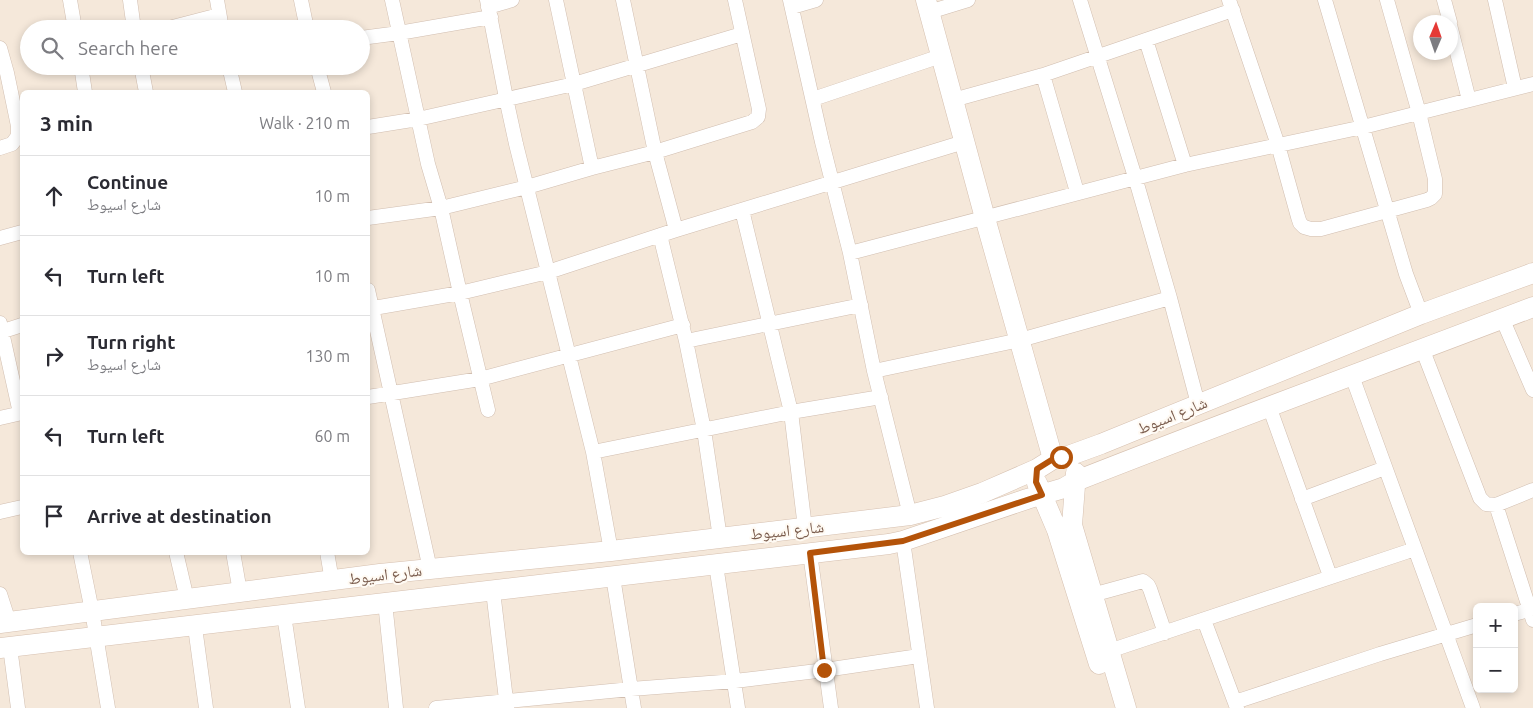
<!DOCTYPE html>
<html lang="en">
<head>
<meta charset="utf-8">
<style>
	:root { --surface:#fff; --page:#f7f7f7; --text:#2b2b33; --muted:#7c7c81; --line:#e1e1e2 }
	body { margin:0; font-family:Ubuntu,"Noto Naskh Arabic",sans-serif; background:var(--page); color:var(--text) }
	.controls { position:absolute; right:15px; bottom:15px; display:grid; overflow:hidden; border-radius:8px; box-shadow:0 2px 8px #0003 }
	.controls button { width:45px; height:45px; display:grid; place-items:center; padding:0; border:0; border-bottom:1px solid var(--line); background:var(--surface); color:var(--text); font:25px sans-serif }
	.compass { position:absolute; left:1413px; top:15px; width:45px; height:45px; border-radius:50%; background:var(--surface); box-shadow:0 2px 8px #0003; rotate:2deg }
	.stop { position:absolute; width:15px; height:15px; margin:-11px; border:4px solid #b45309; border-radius:50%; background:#fff }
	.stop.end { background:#b45309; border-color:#fff; box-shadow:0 1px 5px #0008 }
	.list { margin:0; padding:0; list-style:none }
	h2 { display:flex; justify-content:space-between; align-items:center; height:65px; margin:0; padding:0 20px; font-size:21px }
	h2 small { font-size:16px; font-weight:400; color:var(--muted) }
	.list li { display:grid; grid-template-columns:32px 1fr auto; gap:15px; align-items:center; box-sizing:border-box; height:80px; padding:0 20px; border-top:1px solid var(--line) }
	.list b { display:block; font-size:19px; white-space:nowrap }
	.list p { margin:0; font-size:16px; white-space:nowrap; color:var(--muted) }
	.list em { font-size:16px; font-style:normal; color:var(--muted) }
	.icon { flex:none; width:28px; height:28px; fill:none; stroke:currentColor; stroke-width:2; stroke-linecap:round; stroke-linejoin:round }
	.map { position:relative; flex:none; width:1533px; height:708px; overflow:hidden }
	.search { position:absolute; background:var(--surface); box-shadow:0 2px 8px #0003; left:20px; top:20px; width:350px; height:55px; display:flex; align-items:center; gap:12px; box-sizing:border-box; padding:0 18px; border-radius:28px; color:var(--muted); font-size:19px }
	.panel { position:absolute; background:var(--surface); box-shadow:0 2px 8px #0003; left:20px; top:90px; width:350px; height:465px; border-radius:8px }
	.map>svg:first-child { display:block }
	.residential { fill:#f5e8da; fill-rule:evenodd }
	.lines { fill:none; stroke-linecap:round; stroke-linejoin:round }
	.street-casing { stroke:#d1beb0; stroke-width:15 }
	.secondary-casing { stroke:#d6c0b0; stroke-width:21 }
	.street { stroke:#fff; stroke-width:14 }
	.secondary { stroke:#fff; stroke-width:20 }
	.route { stroke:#b45309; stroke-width:6 }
	.labels { text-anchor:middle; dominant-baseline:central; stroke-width:4; stroke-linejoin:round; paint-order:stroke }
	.street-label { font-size:16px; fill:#7a5c4d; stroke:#fffaf3 }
</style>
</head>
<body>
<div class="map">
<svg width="1533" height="708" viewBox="0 0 1533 708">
	<rect width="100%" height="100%" fill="#fdf6ec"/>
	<!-- residential -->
	<path class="residential" d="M 0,0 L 1533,0 L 1533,708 L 0,708 ZM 1420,22 L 1450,22 L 1450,52 L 1420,52 ZM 29,29 L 361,29 L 361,66 L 29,66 ZM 22,92 L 368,92 L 368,552 L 22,552 ZM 1477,607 L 1514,607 L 1514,689 L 1477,689 Z"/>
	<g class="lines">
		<defs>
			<path id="street" d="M 70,0 L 75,29
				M 130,0 L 134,29
				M 217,0 L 222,29
				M 301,0 L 307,29
				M 392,0 L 428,164 L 441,208 L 460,293 L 488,410
				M 487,0 L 506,98 L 516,144 L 593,452 L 611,551
				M 556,0 L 592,168
				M 623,0 L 655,152 L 676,230
				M 790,0 L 822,142 L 850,253 L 874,371 L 910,515
				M 1080,0 L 1135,177 L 1170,298 L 1198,404
				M 1229,0 L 1278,145 L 1298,217 L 1300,223 L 1304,227 L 1311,229 L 1321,229 L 1427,200 L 1431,198 L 1435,194 L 1435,179 L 1419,113 L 1387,0
				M 1325,0 L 1406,274 L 1421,314
				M 1444,0 L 1450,22
				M 1495,0 L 1515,88
				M 488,7 L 512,0
				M 792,7 L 816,0
				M 929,12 L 968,0
				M 1450,25 L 1469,100
				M 165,29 L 219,15
				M 361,38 L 399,33 L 491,17
				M 1146,40 L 1185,165
				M 0,48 L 7,73 L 18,126 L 18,136 L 12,144 L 0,148
				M 81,66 L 85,92
				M 141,66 L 146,92
				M 229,66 L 235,92
				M 317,66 L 324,92
				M 1043,75 L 1077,192
				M 813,99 L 941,56
				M 953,100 L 1043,75 L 1233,10
				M 368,127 L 418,119 L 574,84 L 742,34
				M 742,210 L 791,412 L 805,528
				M 368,218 L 441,208 L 527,187 L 592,168 L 655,152 L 752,122 L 758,117 L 759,109 L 735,0
				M 660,235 L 686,341 L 704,430 L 720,538
				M 0,238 L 22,232
				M 850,253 L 1185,165 L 1363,127 L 1533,84
				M 368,290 L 430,569
				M 368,309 L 460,293 L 548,272 L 676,230 L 964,142
				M 1502,318 L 1533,390
				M 0,323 L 20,413
				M 0,332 L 22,325
				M 686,341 L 861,305
				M 1422,348 L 1480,498 L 1486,504 L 1496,505 L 1533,490
				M 874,371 L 1020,340 L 1170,298
				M 1352,376 L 1473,708
				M 368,397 L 480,379 L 683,325
				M 1269,406 L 1330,576
				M 0,418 L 22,413
				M 593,452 L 791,412 L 881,397
				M 1302,499 L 1385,468
				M 1496,505 L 1533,620
				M 0,512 L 22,507
				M 903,541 L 927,708
				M 80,552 L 92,611 L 108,708
				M 176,552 L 187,599
				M 233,552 L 240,592
				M 327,552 L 332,581
				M 810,553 L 831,708
				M 716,565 L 738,708
				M 613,577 L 634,708
				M 493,591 L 507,708
				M 0,594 L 9,622
				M 1092,595 L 1143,581 L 1148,585 L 1150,589 L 1165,633
				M 385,602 L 396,708
				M 1514,614 L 1529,610
				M 284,615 L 298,708
				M 1204,620 L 1237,708
				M 195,627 L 206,708
				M 10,647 L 18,708
				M 1109,651 L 1415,549
				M 1235,702 L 1380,654 L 1477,625
				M 436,708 L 631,689 L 735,681 L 825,670 L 919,656"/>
			<path id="secondary" d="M 926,0 L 985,218 L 1053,459
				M 1076,473 L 1072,525 L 1126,708
				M 1037,483 L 1057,530 L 1099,664
				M 0,623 L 380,574 L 611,551 L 910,515 L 945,506 L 982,493 L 1037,469 L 1053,459 L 1068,456 L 1101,444 L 1421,314 L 1533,273
				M 0,648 C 296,614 592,579 889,544 L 903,541 L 1027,499 L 1064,488 L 1076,481 C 1228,421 1381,365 1533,307"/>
		</defs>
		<!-- street casing -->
		<use href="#street" class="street-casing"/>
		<!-- secondary casing -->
		<use href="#secondary" class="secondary-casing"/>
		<!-- street -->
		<use href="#street" class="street"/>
		<!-- secondary -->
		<use href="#secondary" class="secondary"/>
	</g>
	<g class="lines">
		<!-- route -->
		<path class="route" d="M 824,670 L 810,553 L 903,541 L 1042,495 L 1036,482 L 1037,469 L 1053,459 L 1061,457"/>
	</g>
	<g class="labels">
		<!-- street labels -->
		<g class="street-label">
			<text transform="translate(1172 415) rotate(-22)">شارع اسيوط</text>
			<text transform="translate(787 530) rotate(-6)">شارع اسيوط</text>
			<text transform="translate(385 574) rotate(-7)">شارع اسيوط</text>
		</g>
	</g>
</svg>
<div class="controls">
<button>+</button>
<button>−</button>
</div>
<svg class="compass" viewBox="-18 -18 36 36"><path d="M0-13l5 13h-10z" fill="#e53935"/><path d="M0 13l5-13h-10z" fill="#7c7c81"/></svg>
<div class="stop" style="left:1061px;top:457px"></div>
<div class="stop end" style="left:824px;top:670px"></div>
<div class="search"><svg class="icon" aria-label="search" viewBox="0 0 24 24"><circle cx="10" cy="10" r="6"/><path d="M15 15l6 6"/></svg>Search here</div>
<section class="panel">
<h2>3 min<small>Walk · 210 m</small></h2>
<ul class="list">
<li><svg class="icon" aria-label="ahead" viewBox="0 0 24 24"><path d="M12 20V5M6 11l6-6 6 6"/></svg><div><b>Continue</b><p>شارع اسيوط</p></div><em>10 m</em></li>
<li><svg class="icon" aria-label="left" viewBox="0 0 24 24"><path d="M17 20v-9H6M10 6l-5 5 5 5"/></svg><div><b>Turn left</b></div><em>10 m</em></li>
<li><svg class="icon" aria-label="right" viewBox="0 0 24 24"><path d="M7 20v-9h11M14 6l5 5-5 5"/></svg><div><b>Turn right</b><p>شارع اسيوط</p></div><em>130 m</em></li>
<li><svg class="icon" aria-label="left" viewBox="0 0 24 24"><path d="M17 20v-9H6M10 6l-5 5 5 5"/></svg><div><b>Turn left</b></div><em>60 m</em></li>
<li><svg class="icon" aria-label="arrive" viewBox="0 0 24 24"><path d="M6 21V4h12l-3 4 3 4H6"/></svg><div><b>Arrive at destination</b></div></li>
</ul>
</section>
</div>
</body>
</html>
